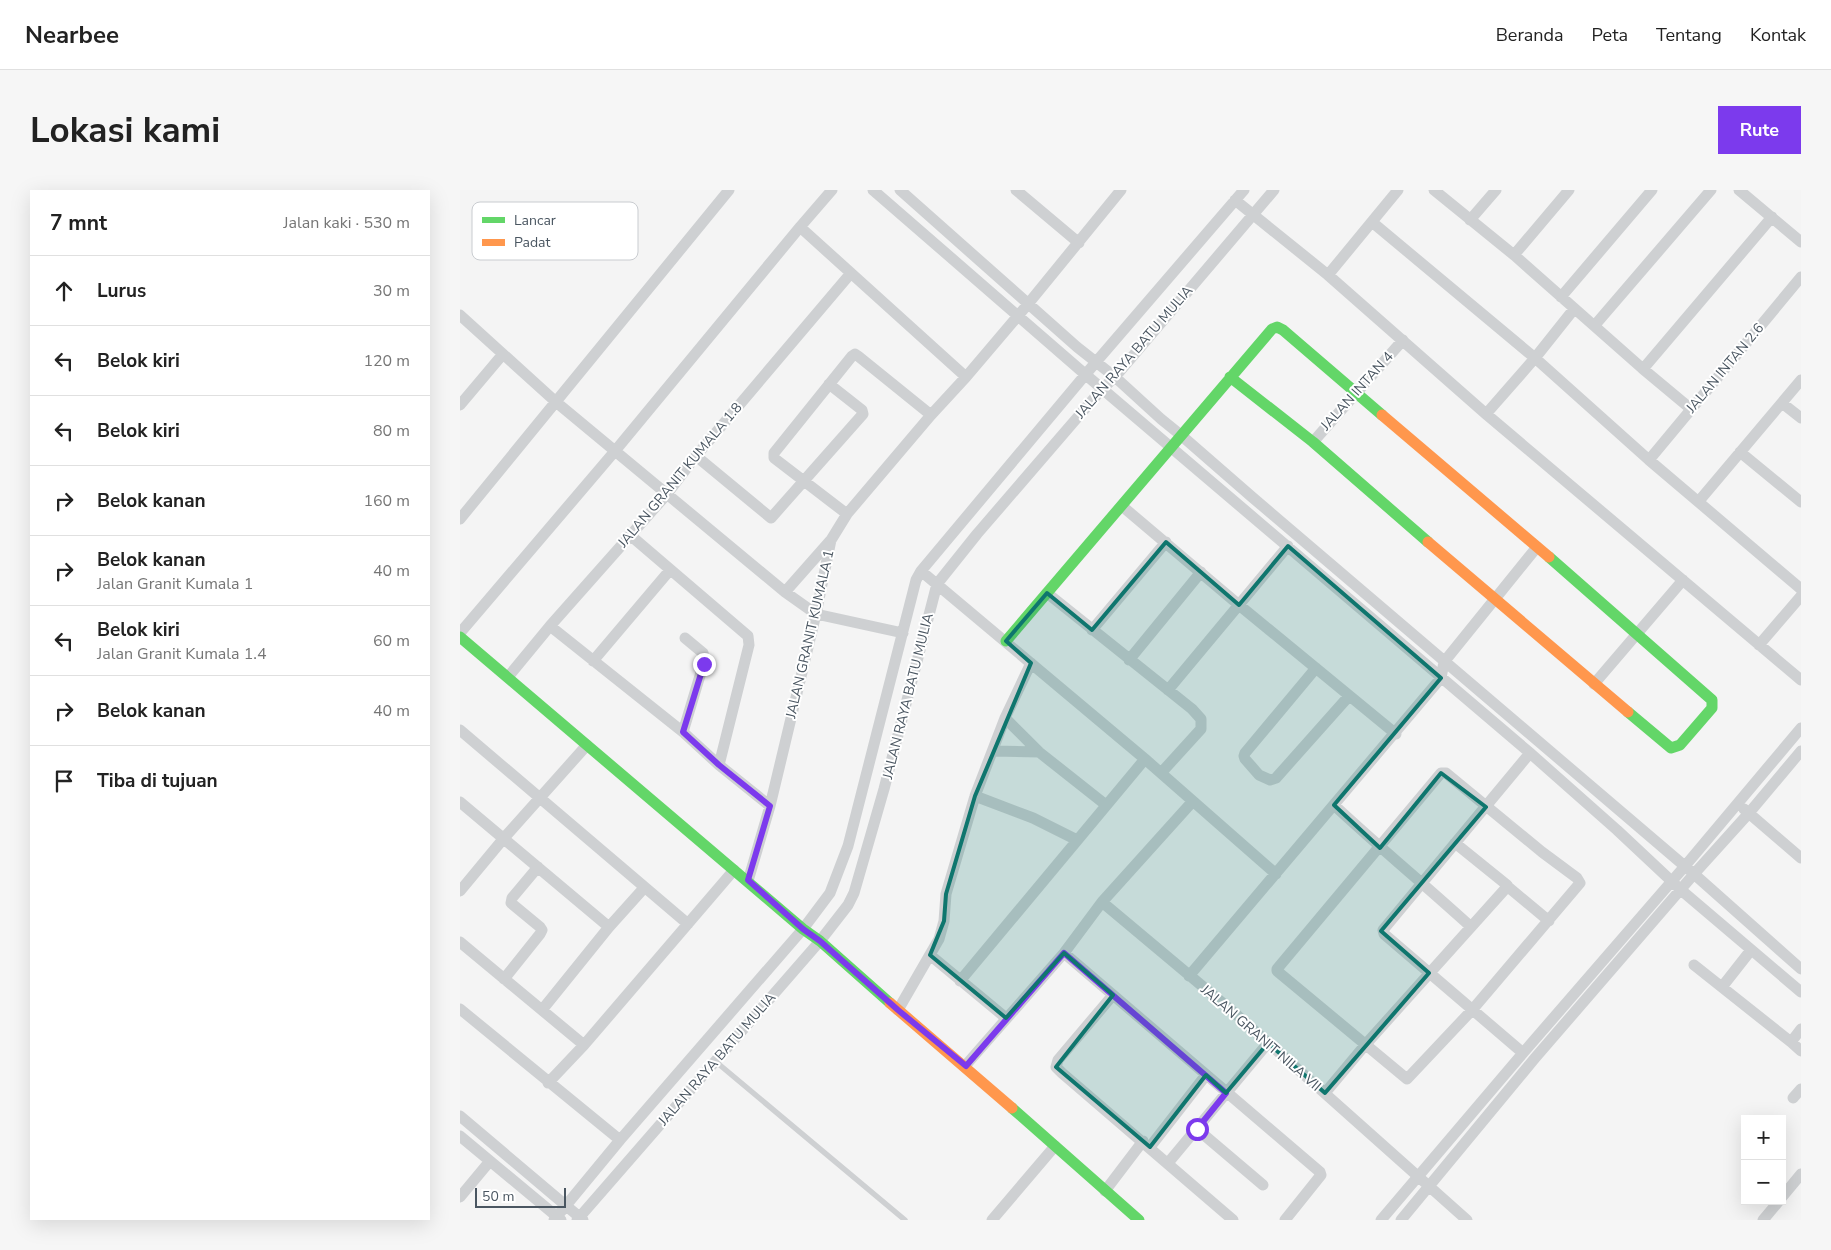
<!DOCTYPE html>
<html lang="id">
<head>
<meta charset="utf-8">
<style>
	:root { --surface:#fff; --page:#f6f6f6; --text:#222; --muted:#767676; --line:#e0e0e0; --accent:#7c3aed }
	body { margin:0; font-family:"Nunito Sans",sans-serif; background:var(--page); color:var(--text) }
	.controls { position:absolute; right:15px; bottom:15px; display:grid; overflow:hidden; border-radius:0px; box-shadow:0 5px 20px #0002 }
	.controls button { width:45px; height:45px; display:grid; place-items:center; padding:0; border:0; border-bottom:1px solid var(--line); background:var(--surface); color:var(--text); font:25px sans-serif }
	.scale { position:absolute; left:15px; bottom:12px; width:91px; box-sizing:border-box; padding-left:5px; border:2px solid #4a5661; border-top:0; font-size:14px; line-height:18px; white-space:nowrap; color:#4a5661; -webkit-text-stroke:4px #fff; paint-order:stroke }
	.stop { position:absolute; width:15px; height:15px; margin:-11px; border:4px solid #7c3aed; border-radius:50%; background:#fff }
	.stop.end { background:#7c3aed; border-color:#fff; box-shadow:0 1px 5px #0008 }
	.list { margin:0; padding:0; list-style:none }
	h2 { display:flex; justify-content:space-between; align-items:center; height:65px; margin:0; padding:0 20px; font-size:21px }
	h2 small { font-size:16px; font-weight:400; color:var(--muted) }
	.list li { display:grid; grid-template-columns:32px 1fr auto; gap:15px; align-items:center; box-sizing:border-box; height:70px; padding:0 20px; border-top:1px solid var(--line) }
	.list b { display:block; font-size:19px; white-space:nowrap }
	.list p { margin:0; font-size:16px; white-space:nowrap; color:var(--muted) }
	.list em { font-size:16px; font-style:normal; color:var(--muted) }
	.icon { flex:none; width:28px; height:28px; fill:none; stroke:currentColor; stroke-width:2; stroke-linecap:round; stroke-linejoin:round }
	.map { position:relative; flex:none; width:1341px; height:1030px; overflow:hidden; border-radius:0px }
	header { display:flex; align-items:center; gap:30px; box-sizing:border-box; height:70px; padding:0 25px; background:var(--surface); border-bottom:1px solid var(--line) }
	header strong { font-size:24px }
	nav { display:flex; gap:28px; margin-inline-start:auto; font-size:18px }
	.intro { display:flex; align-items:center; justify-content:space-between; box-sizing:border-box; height:120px; padding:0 30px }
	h1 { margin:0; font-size:35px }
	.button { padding:12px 22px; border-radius:0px; background:var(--accent); color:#fff; font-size:18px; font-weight:700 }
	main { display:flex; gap:30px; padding:0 30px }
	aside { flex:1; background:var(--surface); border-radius:0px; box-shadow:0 5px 20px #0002 }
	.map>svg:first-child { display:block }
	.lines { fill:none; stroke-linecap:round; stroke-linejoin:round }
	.lane { stroke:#ced0d2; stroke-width:5.5 }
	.street { stroke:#ced0d2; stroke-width:11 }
	.fast { stroke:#63d668; stroke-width:11 }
	.slow { stroke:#ff974d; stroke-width:11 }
	.route { stroke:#7c3aed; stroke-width:6 }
	.marked { fill:#0f766e; fill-opacity:0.2; stroke:#0f766e; stroke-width:4; stroke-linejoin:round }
	.labels { text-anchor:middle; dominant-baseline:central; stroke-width:4; stroke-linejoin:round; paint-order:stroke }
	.street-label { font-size:14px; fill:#4a5661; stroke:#fff }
	.key { fill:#fff; stroke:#c9ccd0; stroke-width:1 }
	.key-label { font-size:14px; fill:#4a5661 }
</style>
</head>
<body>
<header>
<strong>Nearbee</strong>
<nav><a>Beranda</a><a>Peta</a><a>Tentang</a><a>Kontak</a></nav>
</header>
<div class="intro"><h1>Lokasi kami</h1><a class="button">Rute</a></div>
<main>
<aside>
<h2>7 mnt<small>Jalan kaki · 530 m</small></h2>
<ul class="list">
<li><svg class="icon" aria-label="ahead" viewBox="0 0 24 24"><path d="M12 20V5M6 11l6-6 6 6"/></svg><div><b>Lurus</b></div><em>30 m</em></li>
<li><svg class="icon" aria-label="left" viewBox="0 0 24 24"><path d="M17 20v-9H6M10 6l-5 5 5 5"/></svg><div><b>Belok kiri</b></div><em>120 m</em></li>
<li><svg class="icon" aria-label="left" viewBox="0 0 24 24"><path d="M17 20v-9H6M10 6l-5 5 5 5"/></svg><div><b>Belok kiri</b></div><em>80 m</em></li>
<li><svg class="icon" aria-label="right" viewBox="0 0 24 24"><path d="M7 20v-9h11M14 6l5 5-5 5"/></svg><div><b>Belok kanan</b></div><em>160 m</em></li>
<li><svg class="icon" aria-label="right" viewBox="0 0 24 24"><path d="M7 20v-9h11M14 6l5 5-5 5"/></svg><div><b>Belok kanan</b><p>Jalan Granit Kumala 1</p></div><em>40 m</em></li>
<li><svg class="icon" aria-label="left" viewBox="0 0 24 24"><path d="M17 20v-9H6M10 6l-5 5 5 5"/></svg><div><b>Belok kiri</b><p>Jalan Granit Kumala 1.4</p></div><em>60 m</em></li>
<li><svg class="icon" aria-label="right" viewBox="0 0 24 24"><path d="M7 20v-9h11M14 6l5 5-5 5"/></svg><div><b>Belok kanan</b></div><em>40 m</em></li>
<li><svg class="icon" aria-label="arrive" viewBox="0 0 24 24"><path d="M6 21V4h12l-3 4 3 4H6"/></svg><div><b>Tiba di tujuan</b></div></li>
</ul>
</aside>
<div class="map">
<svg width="1341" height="1030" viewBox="0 0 1341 1030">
	<rect width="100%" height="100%" fill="#f4f4f4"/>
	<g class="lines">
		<!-- lane -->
		<path class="lane" d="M 255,871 L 445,1030"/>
		<!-- street -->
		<path class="street" d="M 413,0 L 626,185 L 1070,563 L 1157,640 L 1221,700 L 1341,802
			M 440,0 L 617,157 L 655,187 L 701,229 L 722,246 L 792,307 L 1234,684 L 1341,779
			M 556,0 L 619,53
			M 974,0 L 1054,65 L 1183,179 L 1231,219
			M 1279,0 L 1341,52
			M 775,10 L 868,85 L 1026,224 L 1341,490
			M 1010,30 L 1036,0
			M 912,32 L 1075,168 L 1189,270 L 1341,399
			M 340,37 L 506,187
			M 1054,65 L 1109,0
			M 868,85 L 938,0
			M 1101,107 L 1192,0
			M 0,125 L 96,212 L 325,402 L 356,424 L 443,443
			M 1135,135 L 1251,0
			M 1183,179 L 1312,27
			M 1322,213 L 1341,228
			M 0,215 L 43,164
			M 1026,224 L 1075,168 L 1114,119
			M 853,252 L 943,150
			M 1280,262 L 1341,312
			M 236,266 L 311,328 L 403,224 L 402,220 L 369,194
			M 1189,270 L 1341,87
			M 1239,311 L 1341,190
			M 662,316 L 779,415 L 936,544
			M 387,324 L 314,268 L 314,263 L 392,166 L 395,164 L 398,166 L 471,225
			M 0,329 L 269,0
			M 170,345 L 288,446 L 289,455 L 259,575
			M 461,381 L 685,569 L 816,684
			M 325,402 L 370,351
			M 587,403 L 732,519 L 741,529 L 741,539 L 701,583
			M 90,436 L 223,542 L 259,575 L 310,616
			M 632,440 L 706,352
			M 0,443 L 155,261 L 340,37 L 372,0
			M 1299,455 L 1341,406
			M 669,470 L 741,382
			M 133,471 L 210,380
			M 856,478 L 785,563 L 784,566 L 785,569 L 799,585 L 810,590 L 816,588 L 889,506
			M 48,487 L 90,436 L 207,304 L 236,266 L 391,83
			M 1134,494 L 1223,390
			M 708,500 L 828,356
			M 545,528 L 579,562 L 646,615
			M 0,540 L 228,734
			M 223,542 L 245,469 L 243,463 L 225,448
			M 533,561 L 579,562
			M 981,583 L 986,583 L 1082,662 L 1117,688 L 1120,693 L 1013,819 L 947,889 L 817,781 L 817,779 Z
			M 515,606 L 573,628 L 617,650
			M 0,612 L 149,737
			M 874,615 C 919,657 966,696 1011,737
			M 1284,619 L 1341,668
			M 288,691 L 310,616 L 356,424 L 371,350 L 387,324 L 471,225 L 506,187 L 568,114 L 661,0
			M 1047,696 L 1089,731
			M 0,701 L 44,648 L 127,555
			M 642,712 L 778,826 L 1007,1030
			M 0,752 L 124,855
			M 604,763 L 860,982 L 861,985 L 825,1030
			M 470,765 L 546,828
			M 1234,775 L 1331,852 L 1341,839
			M 729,786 L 981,488 L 984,472 L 1077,357
			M 44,789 L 80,744 L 82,740 L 80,737 L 51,713 L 52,708 L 78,677
			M 500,791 L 685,569
			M 1262,797 L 1291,760
			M 653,805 L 598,870 L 596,877 L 602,883 L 773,1030
			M 0,819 L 160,950
			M 82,820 L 149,737 L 184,698
			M 438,820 L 479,749 L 484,731 L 486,704 L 515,606 L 545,528 L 571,473
			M 1331,852 L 1341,861
			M 1063,863 L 924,744 L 923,740 L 1070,563
			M 505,876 L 604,763 L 642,712 L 733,611
			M 88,893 L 124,855 L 274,680
			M 865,903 L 906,854 L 1046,698 L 1047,695 L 995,653
			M 1333,908 L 1341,899
			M 0,926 L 123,1030
			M 737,939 L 803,995
			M 0,946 L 101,1030
			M 690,957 L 746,885
			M 708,973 L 808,853
			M 645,1001 L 683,951
			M 0,1007 L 30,971
			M 1322,1007 L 1341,984
			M 94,1030 L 160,950 L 343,739 L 370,703 L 388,656 L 456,390 L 461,381 L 636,172 L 784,0
			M 117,1030 L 360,751 L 388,715 L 394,703 L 424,599 L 477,394 L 517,344 L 642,199 L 655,187 L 814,0
			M 532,1030 L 595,956
			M 921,1030 L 1063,863 L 1225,676 L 1341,538
			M 941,1030 L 1075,868 L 1234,684 L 1289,623 L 1341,561
			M 1303,1030 L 1319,1011"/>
		<!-- fast -->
		<path class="fast" d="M 770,187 L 853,252 L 968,352
			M 1089,367 L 1252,510 L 1252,518 L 1220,555 L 1211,558 L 1168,522
			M 0,447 L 343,739 L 360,751 L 430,813
			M 546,451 L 812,139 L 817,137 L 823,140 L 922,225
			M 552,918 L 679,1030"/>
		<!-- slow -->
		<path class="slow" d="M 922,225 L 1089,367
			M 968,352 L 1168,522
			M 430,813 L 552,918"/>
	</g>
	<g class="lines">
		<!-- route -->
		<path class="route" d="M 244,474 L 223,542 L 259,575 L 310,616 L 288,690 L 343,739 L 360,751 L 438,820 L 506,876 L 604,763 L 766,903 L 737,939"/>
	</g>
	<!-- marked area -->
	<path class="marked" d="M 706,352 L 779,415 L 828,356 L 981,488 L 874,615 L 920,658 L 981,583 L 1026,617 L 921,741 L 969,783 L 865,903 L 808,853 L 766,903 L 746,885 L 690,957 L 596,877 L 653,805 L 604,763 L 546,828 L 470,765 L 484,731 L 486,704 L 515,606 L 571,473 L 546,451 L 587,403 L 632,440 Z"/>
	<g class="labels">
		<!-- street labels -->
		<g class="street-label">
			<text transform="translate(674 162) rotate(-49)">JALAN RAYA BATU MULIA</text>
			<text transform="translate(1265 178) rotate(-50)">JALAN INTAN 2.6</text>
			<text transform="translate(897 201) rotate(-48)">JALAN INTAN 4</text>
			<text transform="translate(220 285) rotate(-50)">JALAN GRANIT KUMALA 1.8</text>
			<text transform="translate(350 444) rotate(-77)">JALAN GRANIT KUMALA 1</text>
			<text transform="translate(448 506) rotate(-76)">JALAN RAYA BATU MULIA</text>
			<text transform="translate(801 848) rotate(41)">JALAN GRANIT NILA VII</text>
			<text transform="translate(257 869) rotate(-49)">JALAN RAYA BATU MULIA</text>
		</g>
	</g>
	<!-- legend -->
	<rect x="12" y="12" width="166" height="58" rx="8" class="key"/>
	<rect x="22" y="27" width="23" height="6" fill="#63d668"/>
	<rect x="22" y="49" width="23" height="7" fill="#ff974d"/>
	<g class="key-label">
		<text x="54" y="35">Lancar</text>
		<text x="54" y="57">Padat</text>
	</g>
</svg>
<div class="controls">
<button>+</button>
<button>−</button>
</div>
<div class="scale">50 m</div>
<div class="stop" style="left:737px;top:939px"></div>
<div class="stop end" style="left:244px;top:474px"></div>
</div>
</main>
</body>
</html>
